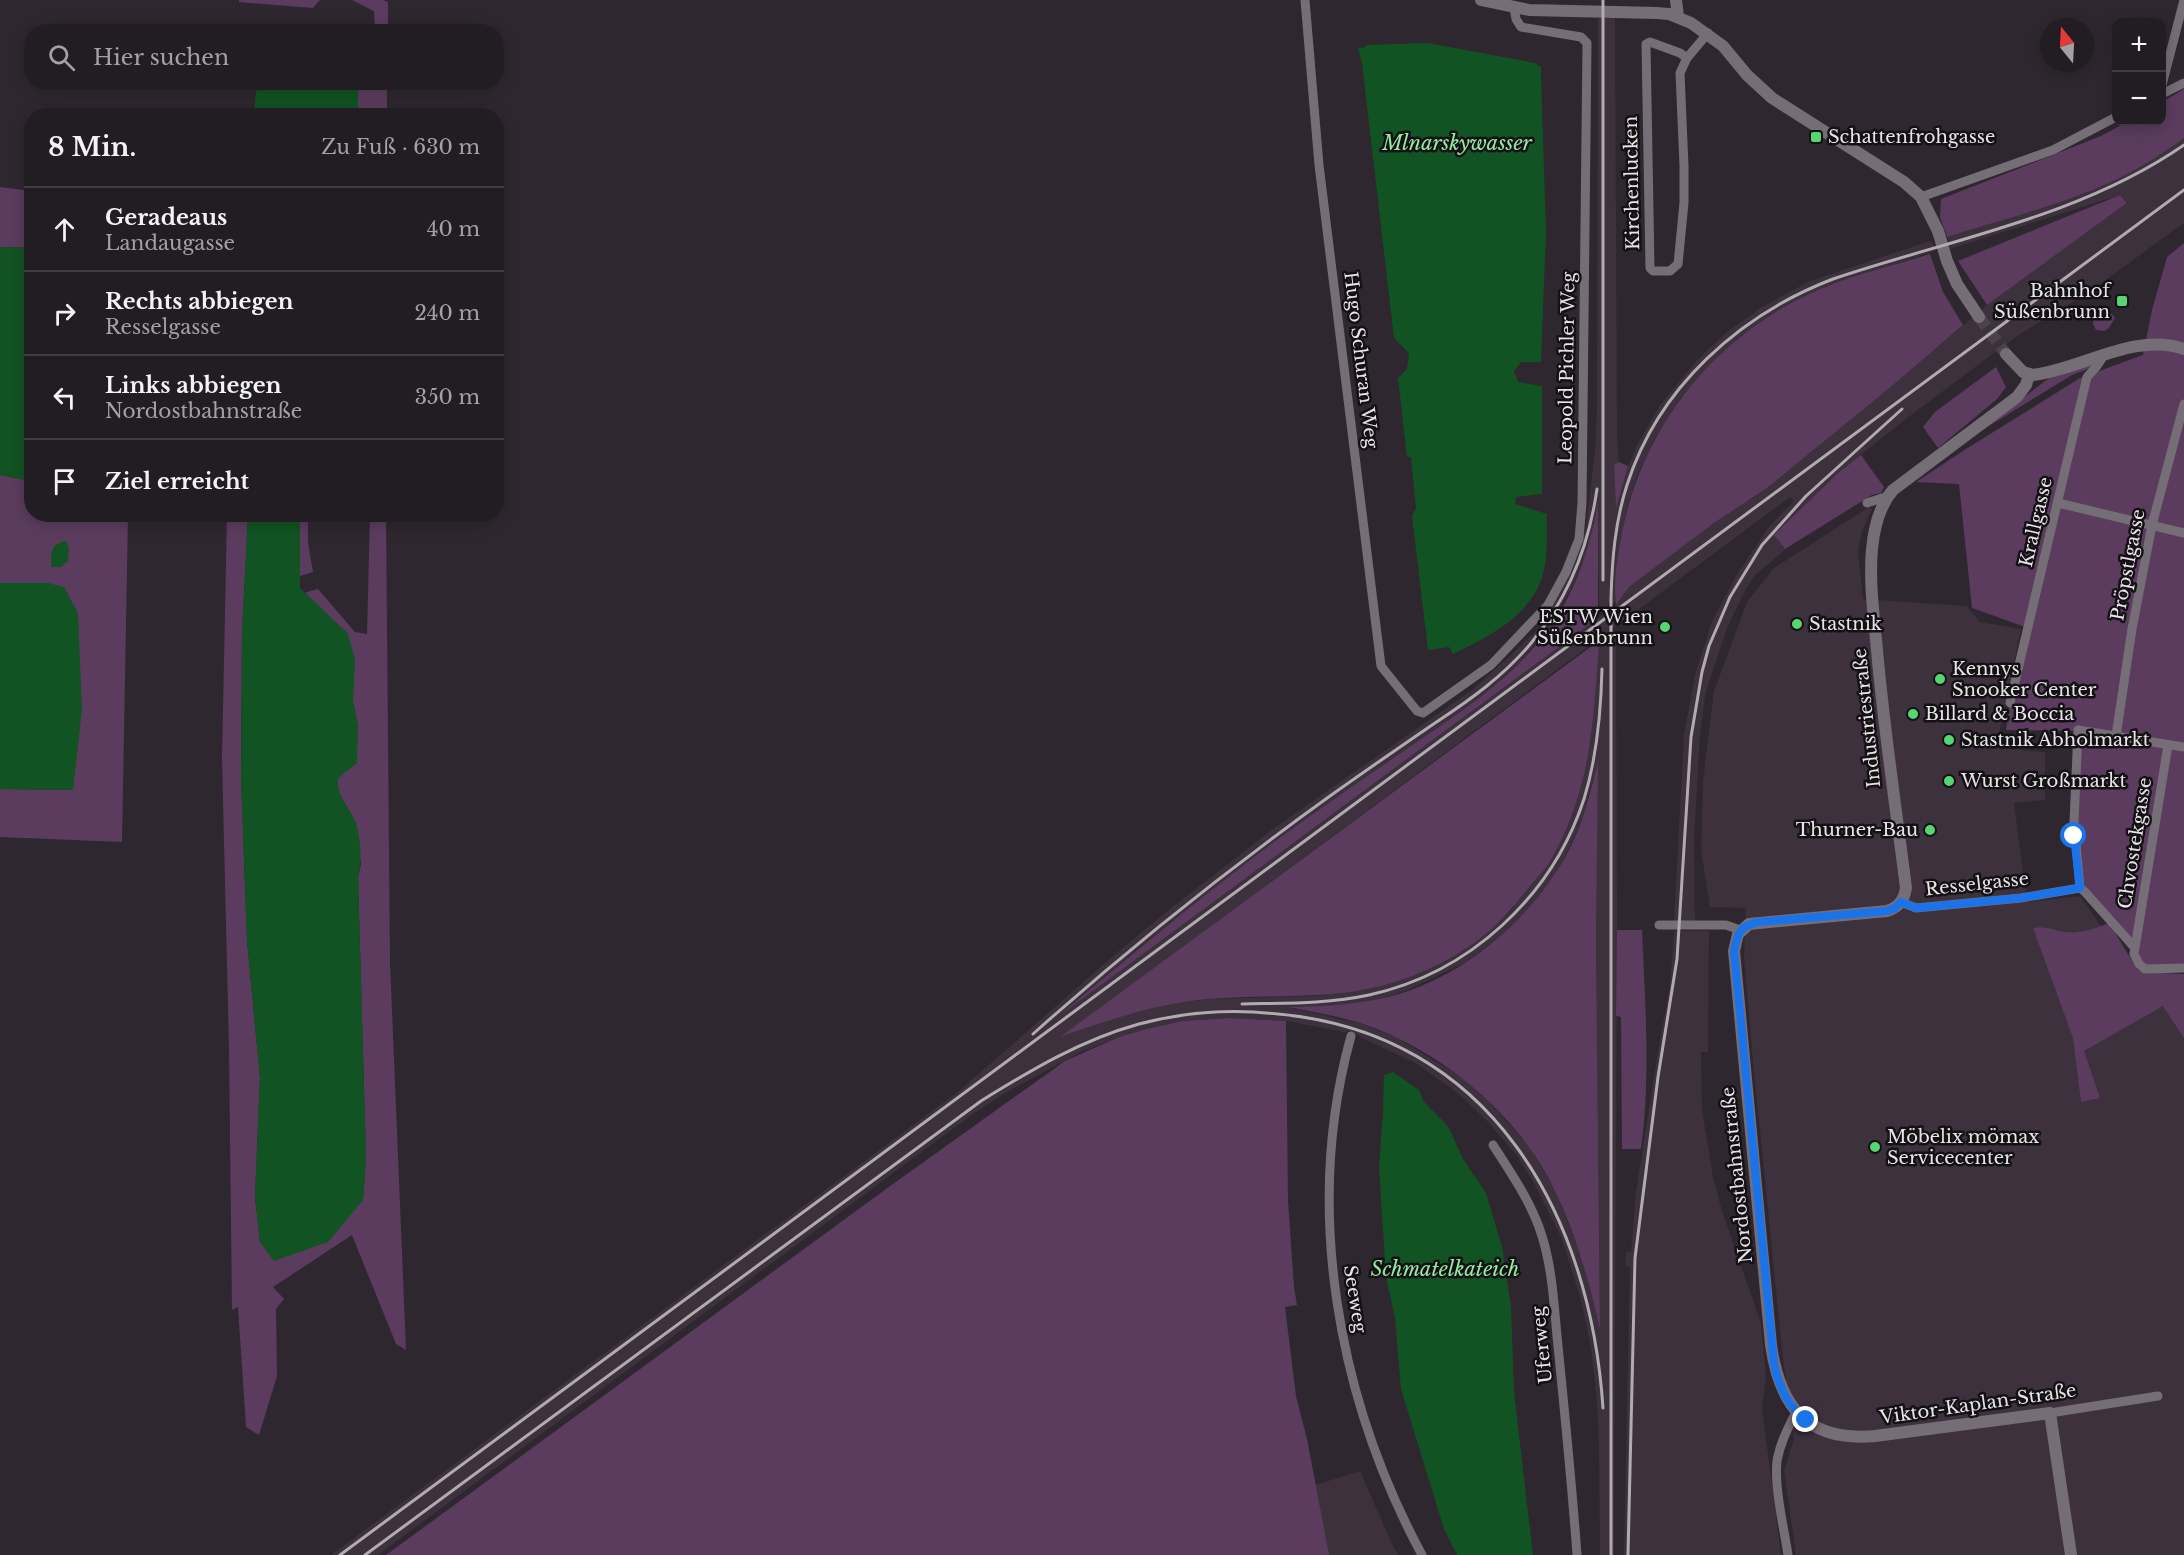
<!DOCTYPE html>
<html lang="de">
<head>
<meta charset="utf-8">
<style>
	:root { --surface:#221d23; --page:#2a262b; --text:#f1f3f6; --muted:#a2a2a6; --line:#3f3b41 }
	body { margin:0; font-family:"Libre Baskerville",serif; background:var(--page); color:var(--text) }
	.controls { position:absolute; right:18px; top:18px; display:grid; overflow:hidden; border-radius:12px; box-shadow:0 3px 15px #0003 }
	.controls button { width:54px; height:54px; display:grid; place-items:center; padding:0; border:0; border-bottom:2px solid var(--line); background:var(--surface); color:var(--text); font:30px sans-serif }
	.compass { position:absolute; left:2040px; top:18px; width:54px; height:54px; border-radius:50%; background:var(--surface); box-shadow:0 3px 15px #0003; rotate:342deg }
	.stop { position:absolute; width:18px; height:18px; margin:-14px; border:4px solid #1a73e8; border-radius:50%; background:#fff }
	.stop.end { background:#1a73e8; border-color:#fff; box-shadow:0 2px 6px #0008 }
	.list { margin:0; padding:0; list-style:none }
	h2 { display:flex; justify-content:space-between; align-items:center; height:78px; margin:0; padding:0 24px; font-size:26px }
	h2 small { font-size:20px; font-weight:400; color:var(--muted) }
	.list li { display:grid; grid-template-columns:39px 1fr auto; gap:18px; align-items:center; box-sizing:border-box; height:84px; padding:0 24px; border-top:2px solid var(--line) }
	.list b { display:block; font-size:22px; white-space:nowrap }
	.list p { margin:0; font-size:20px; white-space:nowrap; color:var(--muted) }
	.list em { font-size:20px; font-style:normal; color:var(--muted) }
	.icon { flex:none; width:33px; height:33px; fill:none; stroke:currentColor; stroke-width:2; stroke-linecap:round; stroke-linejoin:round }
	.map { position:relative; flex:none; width:2184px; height:1555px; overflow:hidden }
	.search { position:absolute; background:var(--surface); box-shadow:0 3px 15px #0003; left:24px; top:24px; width:480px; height:66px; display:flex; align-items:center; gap:15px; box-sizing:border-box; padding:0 21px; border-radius:24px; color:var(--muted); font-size:22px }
	.panel { position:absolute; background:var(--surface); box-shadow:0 3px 15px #0003; left:24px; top:108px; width:480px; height:414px; border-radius:24px }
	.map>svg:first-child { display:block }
	.built { fill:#3c313c; fill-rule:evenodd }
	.green { fill:#5b3c5e }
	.water { fill:#115323 }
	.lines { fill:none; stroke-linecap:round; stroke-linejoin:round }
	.tertiary-tunnel { stroke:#4a434b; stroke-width:12; stroke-dasharray:12 6; stroke-linecap:butt }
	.minor { stroke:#766e77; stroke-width:9 }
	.tertiary { stroke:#766e77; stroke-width:12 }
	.rail { stroke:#b1abb1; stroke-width:3 }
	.route { stroke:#1a73e8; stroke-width:8 }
	.poi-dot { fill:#55d672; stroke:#141115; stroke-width:2 }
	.labels { text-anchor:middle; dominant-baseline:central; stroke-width:5; stroke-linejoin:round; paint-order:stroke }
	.poi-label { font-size:18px; fill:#e8e3e8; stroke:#141115; text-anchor:start }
	.street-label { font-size:18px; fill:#e8e3e8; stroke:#141115 }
	.water-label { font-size:20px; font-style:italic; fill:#94eaa1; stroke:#141115 }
</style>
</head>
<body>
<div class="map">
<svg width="2184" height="1555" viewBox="0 0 2184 1555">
	<rect width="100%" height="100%" fill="#2e272f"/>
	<!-- built -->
	<path class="built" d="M 1615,17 L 1617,437 L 1619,462 L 1614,466 L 1616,505 L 1628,466 L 1637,445 L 1660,405 L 1698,359 L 1727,332 L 1762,307 L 1810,281 L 1930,241 L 1933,243 L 1935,251 L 1839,282 L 1804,296 L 1741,336 L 1681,397 L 1655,438 L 1637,476 L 1628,505 L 1621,539 L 1615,603 L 1608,604 L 1608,609 L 1599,609 L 1598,506 L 1587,554 L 1569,593 L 1548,629 L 1521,661 L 1491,689 L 1456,715 L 1279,838 L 1144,944 L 1068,1009 L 1616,605 L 1629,587 L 1714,523 L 1767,488 L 1898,381 L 1987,305 L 2127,203 L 2120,195 L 1950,249 L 1947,237 L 2080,195 L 2111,182 L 2141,166 L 2184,138 L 2184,223 L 2092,290 L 2017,336 L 1911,415 L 1839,472 L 1775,535 L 1785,550 L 1755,575 L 1745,591 L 1728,626 L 1706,691 L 1700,735 L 1694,840 L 1695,921 L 1674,921 L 1684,734 L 1696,671 L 1712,621 L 1737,574 L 1768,528 L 1794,501 L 1790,497 L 1063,1036 L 1124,1015 L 1166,1004 L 1210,999 L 1315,996 L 1372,988 L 1425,970 L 1476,941 L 1495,926 L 1513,908 L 1591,734 L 1599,643 L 1607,643 L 1607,638 L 1616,638 L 1617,930 L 1614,1555 L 1600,1555 L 1599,1444 L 1597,1402 L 1591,1348 L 1581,1300 L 1562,1239 L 1535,1185 L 1517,1156 L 1487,1121 L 1459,1094 L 1417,1064 L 1362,1038 L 1357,1034 L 1350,1031 L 1345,1032 L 1286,1021 L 1230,1018 L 1183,1021 L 1119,1037 L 1081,1052 L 1007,1092 L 973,1114 L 378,1555 L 331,1555 L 959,1091 L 1119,951 L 1166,912 L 1277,826 L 1472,690 L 1508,658 L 1543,624 L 1565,583 L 1581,545 L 1586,528 L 1595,450 L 1597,411 L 1598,18 ZM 1597,765 L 1596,940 L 1600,1325 L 1580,1253 L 1555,1190 L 1528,1145 L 1488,1101 L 1461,1077 L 1399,1039 L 1363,1024 L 1291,1008 L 1343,1005 L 1381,999 L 1408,990 L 1466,962 L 1501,936 L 1527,911 L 1552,880 L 1570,847 L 1583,816 Z
		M 1869,507 L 1872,509 L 1862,531 L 1858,552 L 1863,599 L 1967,606 L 1980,622 L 2021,629 L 1996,748 L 2045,752 L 2045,800 L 2014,803 L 2027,902 L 2080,896 L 2158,1008 L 2166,1005 L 2184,1034 L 2184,1555 L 1796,1555 L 1784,1471 L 1794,1439 L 1783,1360 L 1752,1051 L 1744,957 L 1746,908 L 1710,907 L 1701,850 L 1703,781 L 1714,691 L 1747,602 L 1774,568 Z
		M 1674,931 L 1709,931 L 1708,1052 L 1701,1052 L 1702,1109 L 1713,1177 L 1722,1211 L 1761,1323 L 1766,1378 L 1762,1408 L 1781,1555 L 1624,1555 L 1630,1267 L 1625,1266 L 1626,1252 L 1631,1252 L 1636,1192 L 1658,1051 L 1670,986 Z
		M 1360,1471 L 1394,1548 L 1398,1555 L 1322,1555 L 1309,1487 Z"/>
	<!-- green -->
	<path class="green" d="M 239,0 L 320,0 L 313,8 L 239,2 Z
		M 352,0 L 383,0 L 388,2 L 388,31 L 375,31 L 374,11 Z
		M 358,83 L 387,83 L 387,115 L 358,116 Z
		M 2184,89 L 2184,138 C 2161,155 2135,171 2109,183 C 2057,206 2001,220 1947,237 L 1940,217 L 1941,199 L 2101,136 L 2127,122 L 2162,122 L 2162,102 Z
		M 0,187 L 31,191 L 31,248 L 0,247 Z
		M 2120,195 L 2127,203 L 1987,305 L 1958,261 Z
		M 2184,243 L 2184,968 L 2145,969 L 2085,892 L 2074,836 L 2078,731 L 2006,730 L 2010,703 L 2028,628 L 1972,608 L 1959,484 L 1916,482 L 1966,449 L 2080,378 L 2143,355 L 2152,310 L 2167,257 Z
		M 1930,254 L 1943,292 L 1963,325 L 1898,381 L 1767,488 L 1714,523 L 1629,587 L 1616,605 C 1613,581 1618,552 1623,528 C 1644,427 1711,342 1805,296 C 1844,277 1888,267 1930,254 Z
		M 2102,311 L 2111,313 L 2115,318 L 2108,329 L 2104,331 L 2096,330 L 2093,324 L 2094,316 Z
		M 2093,364 L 2091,368 L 2072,375 L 1976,434 L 2049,378 Z
		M 1996,367 L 2006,387 L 1997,399 L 1938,448 L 1923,427 L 1935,412 Z
		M 1861,455 L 1884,487 L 1881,493 L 1872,495 L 1785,549 L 1774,535 L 1839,472 Z
		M 1619,462 L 1628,466 L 1616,508 L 1614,465 Z
		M 0,475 L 31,481 L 32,514 L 128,515 L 122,842 L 0,837 L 0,789 L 73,790 L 48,583 L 0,583 Z
		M 1598,502 L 1598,618 L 1059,1016 C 1131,955 1203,895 1278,839 C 1326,804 1375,771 1424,737 C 1468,707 1515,675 1547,631 C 1576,592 1590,548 1598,502 Z
		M 227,515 L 248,515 L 242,633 L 241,777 L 247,940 L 260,1078 L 255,1197 L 260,1242 L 363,1199 L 366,1159 L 358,877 L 361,864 L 356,823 L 338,791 L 338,778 L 358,726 L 353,701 L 348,634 L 304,593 L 318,589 L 355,632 L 367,634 L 370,515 L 386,515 L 390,962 L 406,1350 L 396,1344 L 352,1235 L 273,1287 L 284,1299 L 276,1309 L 277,1376 L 259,1435 L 246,1427 L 238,1307 L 232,1310 L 229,1048 L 222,758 Z
		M 300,515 L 308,515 L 308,543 L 313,572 L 300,576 Z
		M 1596,643 L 1599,643 C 1596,685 1594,728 1585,770 C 1578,801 1566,835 1549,863 C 1544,871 1536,879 1529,887 C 1519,900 1508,913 1496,925 C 1464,955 1415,979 1372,988 C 1318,1000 1263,994 1209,999 C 1157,1003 1109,1020 1060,1037 Z
		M 1598,761 L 1596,940 L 1600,1329 C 1589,1281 1576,1235 1555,1191 C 1520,1116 1441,1050 1363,1024 C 1339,1016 1313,1012 1288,1007 C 1318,1007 1348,1005 1379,999 C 1458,983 1534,919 1570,848 C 1584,820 1591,790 1598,761 Z
		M 2109,923 L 2137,969 L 2142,972 L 2184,974 L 2184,1038 L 2163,1006 L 2084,1051 L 2100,1098 L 2081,1102 L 2073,1038 L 2033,928 C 2046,925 2054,931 2066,932 C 2081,934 2096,928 2109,923 Z
		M 1617,930 L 1642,930 C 1645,1003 1651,1076 1641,1149 L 1622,1149 L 1621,1017 L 1616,1016 Z
		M 1230,1018 L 1286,1021 L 1288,1201 L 1294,1287 L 1297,1305 L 1285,1307 L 1296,1396 L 1307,1439 L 1329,1555 L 386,1555 L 886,1189 L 1065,1061 L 1119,1037 L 1147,1029 L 1183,1021 Z"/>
	<!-- water -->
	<path class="water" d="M 1428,43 L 1535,63 L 1541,67 L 1541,75 L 1546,232 L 1541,362 L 1521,362 L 1514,371 L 1518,382 L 1542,386 L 1542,494 L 1516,497 L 1515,504 L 1547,514 C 1546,530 1548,548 1545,565 C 1537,613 1492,635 1453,654 L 1449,647 L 1428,650 L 1412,516 L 1416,508 L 1411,457 L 1407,457 L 1398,378 L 1407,369 L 1409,353 L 1394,338 L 1362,63 L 1358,48 L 1366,47 L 1366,45 Z
		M 280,82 L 358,83 L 358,115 L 254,115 L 256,91 Z
		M 0,247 L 31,248 L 31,481 L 0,475 Z
		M 248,515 L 300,515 L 300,588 L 348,634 L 355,660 L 353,701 L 358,726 L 357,763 L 338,778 C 337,798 348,805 355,821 C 361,835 362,862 358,877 L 366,1159 L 363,1200 L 328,1242 L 274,1261 L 260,1242 L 255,1197 L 260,1078 L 247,940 L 241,777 L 242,633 Z
		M 63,541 L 67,542 L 69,549 L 68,561 L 61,567 L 51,567 L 51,555 L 54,546 Z
		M 0,583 L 48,583 L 64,587 L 78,613 L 82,710 L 73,790 L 0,789 Z
		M 1393,1072 L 1419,1090 L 1424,1102 L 1448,1126 L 1463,1159 L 1486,1193 L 1502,1247 L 1511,1306 L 1514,1392 L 1533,1555 L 1457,1555 L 1444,1529 L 1401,1389 L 1395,1318 L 1386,1277 L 1379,1167 L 1383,1112 L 1384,1075 Z"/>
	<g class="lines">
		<!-- tertiary-tunnel -->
		<path class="tertiary-tunnel" d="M 1979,317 L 2006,354"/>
		<!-- minor -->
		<path class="minor" d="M 1305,0 L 1319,165 L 1381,666 L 1417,711 L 1423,713 L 1491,665 L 1548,605 L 1566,572 L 1579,539 L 1582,503 L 1587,43 L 1581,37 L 1521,27 L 1516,19 L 1514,8
			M 1687,58 L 1680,53 L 1650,42 L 1646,44 L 1650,268 L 1653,271 L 1670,271 L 1678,264 L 1684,203 L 1684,166 L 1680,73 L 1687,58 L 1708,33
			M 2162,85 L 2184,0
			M 2162,94 L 2184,83
			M 1921,197 L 2053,150 L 2116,117
			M 1867,503 L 1888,496
			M 2058,503 L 2184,533
			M 2010,703 L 2087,377 L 2097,366 L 2104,355
			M 2116,736 L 2132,629 L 2152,525 L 2184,404
			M 2168,745 L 2134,954 L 2139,964 L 2145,969 L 2184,968
			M 1901,902 L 1916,908 L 2021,898 L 2080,888
			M 1659,925 L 1726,925 L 1740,930
			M 2135,948 L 2085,892 L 2080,888 L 2074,822 L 2078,730 L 2184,747
			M 1351,1036 C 1303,1209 1338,1399 1422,1555
			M 1493,1145 C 1511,1173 1531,1202 1541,1233 C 1553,1269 1554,1308 1558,1346 C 1565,1416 1572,1485 1577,1555
			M 2050,1413 L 2158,1396
			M 1788,1555 C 1784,1528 1774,1487 1777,1461 C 1780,1443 1788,1428 1796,1412"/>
		<!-- tertiary -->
		<path class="tertiary" d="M 1481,0 L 1529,10 L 1657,13 L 1669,14 L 1691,23 L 1723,46 L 1747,75 L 1772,98 L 1904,182 L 1921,197 L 1938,231 L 1947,261 L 1957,284 L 1979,317
			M 1676,0 L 1678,17
			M 2006,354 L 2023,372 L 2033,375 C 2083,369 2133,332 2184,349
			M 2029,375 L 2026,385 L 2017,397 L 1893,490 C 1879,506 1874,528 1872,549 C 1869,583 1874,617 1877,650 C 1884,730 1896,808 1906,888 C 1904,900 1899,907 1887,911 L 1749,924 L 1738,934 L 1734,951 L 1771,1345 C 1780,1408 1808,1442 1875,1436 L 2050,1413 L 2071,1555"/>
		<!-- rail -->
		<path class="rail" d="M 1603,0 L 1603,580
			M 1242,1004 C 1284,1003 1327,1004 1369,995 C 1469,973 1552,897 1584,799 C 1597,757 1601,712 1602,669
			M 1033,1034 C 1128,949 1227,870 1330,796 C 1365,771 1400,747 1435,723 C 1470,700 1505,675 1532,642 C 1568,598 1589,545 1597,489
			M 340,1555 L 2184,190
			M 365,1555 L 981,1101 C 1031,1070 1081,1040 1139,1024 C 1184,1012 1232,1009 1278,1014 C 1490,1033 1590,1213 1603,1408
			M 1611,1555 L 1611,598 C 1612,560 1615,522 1627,485 C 1658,388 1739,315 1833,279 C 1951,239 2080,217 2184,145
			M 1628,1555 L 1635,1258 L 1658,1077 L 1677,959 L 1691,737 L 1702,672 L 1709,646 L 1730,597 L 1762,545 L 1806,496 L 1902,409"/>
	</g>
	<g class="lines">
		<!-- route -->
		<path class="route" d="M 1806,1420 C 1787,1405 1779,1387 1774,1364 L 1734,951 C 1738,932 1739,926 1759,922 L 1887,911 L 1895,908 L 1901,902 L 1916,908 L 2021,898 L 2080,888 L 2074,836"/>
	</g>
	<!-- markers -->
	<g class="poi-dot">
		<rect x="1810" y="131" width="12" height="12" rx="3"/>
		<rect x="2116" y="295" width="12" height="12" rx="3"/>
		<circle cx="1797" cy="624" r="6"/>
		<circle cx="1665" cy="627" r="6"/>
		<circle cx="1940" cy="679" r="6"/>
		<circle cx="1913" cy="714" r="6"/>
		<circle cx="1949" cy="740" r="6"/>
		<circle cx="1949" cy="781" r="6"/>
		<circle cx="1930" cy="830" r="6"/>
		<circle cx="1875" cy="1147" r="6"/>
	</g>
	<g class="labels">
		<!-- poi labels -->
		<g class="poi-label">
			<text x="1828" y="137">Schattenfrohgasse</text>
			<text x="2110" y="291" text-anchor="end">Bahnhof<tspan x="2110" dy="21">Süßenbrunn</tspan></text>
			<text x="1653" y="617" text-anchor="end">ESTW Wien<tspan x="1653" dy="21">Süßenbrunn</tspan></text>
			<text x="1809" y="624">Stastnik</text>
			<text x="1952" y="669">Kennys<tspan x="1952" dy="21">Snooker Center</tspan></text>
			<text x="1925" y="714">Billard &amp; Boccia</text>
			<text x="1961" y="740">Stastnik Abholmarkt</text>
			<text x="1961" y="781">Wurst Großmarkt</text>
			<text x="1918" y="830" text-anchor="end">Thurner-Bau</text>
			<text x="1887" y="1137">Möbelix mömax<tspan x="1887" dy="21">Servicecenter</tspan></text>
		</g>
		<!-- street labels -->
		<g class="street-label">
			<text transform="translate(1632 183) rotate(-91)">Kirchenlucken</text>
			<text transform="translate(1361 360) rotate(83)">Hugo Schuran Weg</text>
			<text transform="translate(1567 368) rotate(-89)">Leopold Pichler Weg</text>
			<text transform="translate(2036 522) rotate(-77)">Krallgasse</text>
			<text transform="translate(2128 565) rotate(-79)">Pröpstlgasse</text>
			<text transform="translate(1867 718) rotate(-96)">Industriestraße</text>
			<text transform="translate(2135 843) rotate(-81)">Chvostekgasse</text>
			<text transform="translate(1977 884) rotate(-6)">Resselgasse</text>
			<text transform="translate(1737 1175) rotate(-96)">Nordostbahnstraße</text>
			<text transform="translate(1355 1299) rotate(81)">Seeweg</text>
			<text transform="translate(1542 1345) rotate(-96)">Uferweg</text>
			<text transform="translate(1978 1404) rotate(-8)">Viktor-Kaplan-Straße</text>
		</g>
		<!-- water labels -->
		<g class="water-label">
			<text x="1457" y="143">Mlnarskywasser</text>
			<text x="1445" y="1269">Schmatelkateich</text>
		</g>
	</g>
</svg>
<div class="controls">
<button>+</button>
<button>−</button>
</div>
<svg class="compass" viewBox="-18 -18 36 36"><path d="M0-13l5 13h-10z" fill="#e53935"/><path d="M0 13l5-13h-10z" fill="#a2a2a6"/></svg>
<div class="stop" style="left:2074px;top:836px"></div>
<div class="stop end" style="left:1806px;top:1420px"></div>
<div class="search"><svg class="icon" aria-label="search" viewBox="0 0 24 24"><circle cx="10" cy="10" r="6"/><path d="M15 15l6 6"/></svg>Hier suchen</div>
<section class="panel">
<h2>8 Min.<small>Zu Fuß · 630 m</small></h2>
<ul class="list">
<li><svg class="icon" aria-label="ahead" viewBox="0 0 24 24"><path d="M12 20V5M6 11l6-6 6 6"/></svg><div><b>Geradeaus</b><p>Landaugasse</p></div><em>40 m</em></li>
<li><svg class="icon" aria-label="right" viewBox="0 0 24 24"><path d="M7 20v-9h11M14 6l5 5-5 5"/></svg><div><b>Rechts abbiegen</b><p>Resselgasse</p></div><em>240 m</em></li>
<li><svg class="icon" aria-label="left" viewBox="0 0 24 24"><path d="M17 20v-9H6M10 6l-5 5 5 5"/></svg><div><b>Links abbiegen</b><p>Nordostbahnstraße</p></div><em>350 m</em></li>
<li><svg class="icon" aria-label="arrive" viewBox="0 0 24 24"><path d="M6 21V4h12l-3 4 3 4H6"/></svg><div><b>Ziel erreicht</b></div></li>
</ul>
</section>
</div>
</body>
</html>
